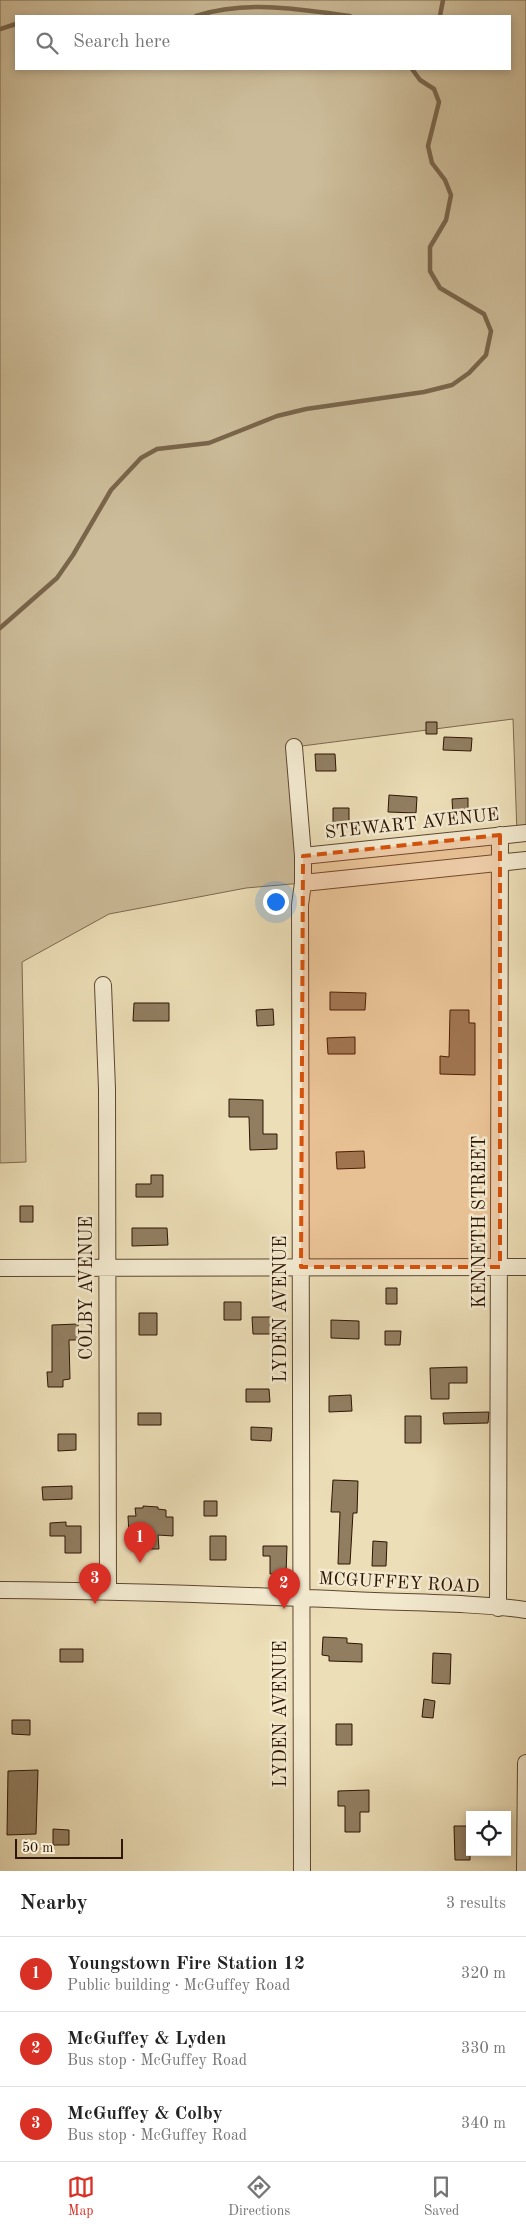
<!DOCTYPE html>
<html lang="en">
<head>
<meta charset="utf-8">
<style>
	:root { --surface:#fff; --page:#f6f6f6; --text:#222; --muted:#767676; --line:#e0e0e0; --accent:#d93025 }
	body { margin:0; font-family:"Old Standard TT",serif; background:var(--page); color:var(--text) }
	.controls { position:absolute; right:15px; bottom:15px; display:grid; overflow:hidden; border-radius:0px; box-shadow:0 2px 8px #0003 }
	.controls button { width:45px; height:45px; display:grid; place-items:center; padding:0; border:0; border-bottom:1px solid var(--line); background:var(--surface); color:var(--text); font:25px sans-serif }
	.scale { position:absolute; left:15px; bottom:12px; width:108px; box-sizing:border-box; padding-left:5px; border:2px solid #2e1504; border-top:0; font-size:14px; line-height:18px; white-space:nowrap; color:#2e1504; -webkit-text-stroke:4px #f3ead0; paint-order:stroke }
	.you { position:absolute; left:275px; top:901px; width:18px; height:18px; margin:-12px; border:4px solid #fff; border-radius:50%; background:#1a73e8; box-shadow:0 0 0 8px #1a73e833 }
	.badge { display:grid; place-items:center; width:32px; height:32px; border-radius:50%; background:var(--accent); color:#fff; font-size:16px; font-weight:700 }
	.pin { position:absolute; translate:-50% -41px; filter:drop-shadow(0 1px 2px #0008) }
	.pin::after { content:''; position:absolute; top:26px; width:18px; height:15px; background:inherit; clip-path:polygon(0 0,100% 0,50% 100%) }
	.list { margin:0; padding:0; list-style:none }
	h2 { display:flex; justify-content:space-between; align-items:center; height:65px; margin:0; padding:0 20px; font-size:21px }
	h2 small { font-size:16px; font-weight:400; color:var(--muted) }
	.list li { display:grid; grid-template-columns:32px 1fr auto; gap:15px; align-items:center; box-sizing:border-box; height:75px; padding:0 20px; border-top:1px solid var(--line) }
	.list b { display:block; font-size:19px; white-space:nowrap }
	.list p { margin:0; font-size:16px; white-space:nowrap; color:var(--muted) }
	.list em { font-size:16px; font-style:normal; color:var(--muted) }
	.icon { flex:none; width:28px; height:28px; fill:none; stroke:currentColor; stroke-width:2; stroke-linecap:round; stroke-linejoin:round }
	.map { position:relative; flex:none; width:526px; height:1871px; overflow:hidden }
	.search { position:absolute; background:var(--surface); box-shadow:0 2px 8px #0003; left:15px; right:15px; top:15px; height:55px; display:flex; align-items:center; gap:12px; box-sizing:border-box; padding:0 18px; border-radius:0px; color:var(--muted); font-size:19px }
	.sheet { height:290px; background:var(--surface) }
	nav { display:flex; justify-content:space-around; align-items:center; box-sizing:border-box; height:70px; border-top:1px solid var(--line); background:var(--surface); font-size:14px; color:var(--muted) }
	nav a { display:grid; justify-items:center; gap:2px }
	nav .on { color:var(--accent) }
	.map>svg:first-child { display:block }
	.green { fill:#ccbc99; stroke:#7d684e; fill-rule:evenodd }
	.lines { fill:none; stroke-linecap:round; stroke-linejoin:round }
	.stream { stroke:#79654b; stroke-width:4.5 }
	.building { fill:#917e61; stroke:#2e1504 }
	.minor-casing { stroke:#5e4731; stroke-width:18 }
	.minor { stroke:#f3ead0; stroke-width:16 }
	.marked { fill:#d5520b; fill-opacity:0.2; stroke:#d5520b; stroke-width:4; stroke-dasharray:10 6; stroke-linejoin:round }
	.labels { text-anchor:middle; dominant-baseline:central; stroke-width:5; stroke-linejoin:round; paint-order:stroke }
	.street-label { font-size:18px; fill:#2e1504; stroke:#f3ead0 }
</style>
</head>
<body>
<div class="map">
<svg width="526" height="1871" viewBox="0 0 526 1871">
	<rect width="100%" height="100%" fill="#ecdeb7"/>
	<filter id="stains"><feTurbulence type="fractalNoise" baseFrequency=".004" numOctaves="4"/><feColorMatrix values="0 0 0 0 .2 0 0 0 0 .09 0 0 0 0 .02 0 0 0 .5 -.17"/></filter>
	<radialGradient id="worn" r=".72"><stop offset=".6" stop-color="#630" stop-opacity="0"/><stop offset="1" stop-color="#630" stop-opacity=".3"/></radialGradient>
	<!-- green -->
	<path class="green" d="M 0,0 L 526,0 L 526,833 L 517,834 L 513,719 L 294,747 L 303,883 L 246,888 L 109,914 L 22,962 L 26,1162 L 0,1163 ZM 16,16 L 510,16 L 510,69 L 16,69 Z"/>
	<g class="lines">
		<!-- stream -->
		<path class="stream" d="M 196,16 C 246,0 299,9 350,16
			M 440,16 L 443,0
			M 0,29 L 16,24
			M 0,628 L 57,578 L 73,555 L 111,490 L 141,458 L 157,449 L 209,443 L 277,416 L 306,409 L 424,392 L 452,385 L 469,373 L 486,355 L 491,331 L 484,314 L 440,288 L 430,271 L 430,247 L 446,220 L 451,195 L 445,180 L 432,163 L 428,146 L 439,102 L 434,89 L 420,80 L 412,69"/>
	</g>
	<!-- building -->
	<path class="building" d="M 426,722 L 437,722 L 437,734 L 426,734 Z
		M 444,737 L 472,738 L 471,751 L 443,750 Z
		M 315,754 L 335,754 L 336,771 L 316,771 Z
		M 389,795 L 417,797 L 416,813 L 388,812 Z
		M 468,798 L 468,816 L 453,817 L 452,799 Z
		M 333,808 L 349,808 L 349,826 L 333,826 Z
		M 330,992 L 366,993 L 365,1010 L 330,1010 Z
		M 134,1003 L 169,1003 L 169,1021 L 133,1021 Z
		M 273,1009 L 274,1025 L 257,1026 L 256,1010 Z
		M 450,1010 L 469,1010 L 469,1023 L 475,1023 L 475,1075 L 440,1074 L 440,1056 L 449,1057 Z
		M 355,1037 L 355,1054 L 328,1054 L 327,1038 Z
		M 229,1099 L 263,1100 L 263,1134 L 277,1134 L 277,1149 L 250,1150 L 249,1117 L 229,1117 Z
		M 364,1151 L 365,1168 L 337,1169 L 336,1152 Z
		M 151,1175 L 163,1175 L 163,1197 L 136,1197 L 136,1184 L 151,1184 Z
		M 20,1206 L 33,1206 L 33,1222 L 20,1222 Z
		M 132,1228 L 167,1228 L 168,1245 L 132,1246 Z
		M 386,1288 L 397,1288 L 397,1304 L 386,1304 Z
		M 224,1302 L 241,1302 L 241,1320 L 224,1320 Z
		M 139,1313 L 157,1313 L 157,1335 L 139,1335 Z
		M 252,1317 L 272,1317 L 272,1334 L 253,1334 Z
		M 331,1320 L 359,1321 L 359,1339 L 331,1338 Z
		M 78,1324 L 79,1340 L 69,1340 L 70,1379 L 63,1380 L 63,1387 L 48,1387 L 47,1372 L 52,1372 L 52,1325 Z
		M 385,1331 L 401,1331 L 400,1345 L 385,1345 Z
		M 467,1367 L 467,1383 L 449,1383 L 449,1399 L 431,1399 L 430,1368 Z
		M 246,1389 L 269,1389 L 270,1402 L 246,1402 Z
		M 351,1395 L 352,1411 L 329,1412 L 329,1396 Z
		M 489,1412 L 488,1423 L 444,1424 L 443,1413 Z
		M 138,1413 L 161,1413 L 161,1425 L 138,1425 Z
		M 405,1416 L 421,1416 L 421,1443 L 405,1443 Z
		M 251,1427 L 272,1428 L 271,1441 L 251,1440 Z
		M 58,1434 L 76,1434 L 76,1450 L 58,1451 Z
		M 333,1480 L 358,1481 L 357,1513 L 353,1513 L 350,1564 L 338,1564 L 340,1512 L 331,1512 Z
		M 72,1486 L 72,1499 L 43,1500 L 42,1487 Z
		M 204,1501 L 217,1501 L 217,1516 L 204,1516 Z
		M 143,1506 L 158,1507 L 158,1509 L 166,1510 L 166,1517 L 173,1517 L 173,1536 L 158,1535 L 159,1549 L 143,1549 L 143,1535 L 129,1535 L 128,1516 L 136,1516 L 135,1508 L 143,1508 Z
		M 66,1522 L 66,1526 L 81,1526 L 81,1553 L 65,1553 L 65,1536 L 50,1536 L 50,1523 Z
		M 210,1536 L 226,1536 L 226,1560 L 210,1560 Z
		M 373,1541 L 387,1542 L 386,1566 L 372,1566 Z
		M 263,1546 L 287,1546 L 286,1574 L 270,1574 L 270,1556 L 263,1556 Z
		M 323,1637 L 347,1638 L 347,1643 L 362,1644 L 362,1662 L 329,1661 L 329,1656 L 322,1655 Z
		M 60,1649 L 83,1649 L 83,1662 L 60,1662 Z
		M 433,1653 L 451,1654 L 450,1684 L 432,1683 Z
		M 424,1699 L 435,1701 L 433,1718 L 422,1717 Z
		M 12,1720 L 30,1720 L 30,1735 L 12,1734 Z
		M 336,1724 L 352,1724 L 352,1745 L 336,1745 Z
		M 38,1770 L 36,1834 L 7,1835 L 8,1771 Z
		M 369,1790 L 369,1812 L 360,1812 L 360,1832 L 345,1832 L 345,1806 L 338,1806 L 338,1791 Z
		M 454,1826 L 470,1826 L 470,1860 L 455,1860 Z
		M 53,1829 L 69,1830 L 69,1845 L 53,1845 Z"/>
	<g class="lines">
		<defs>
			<path id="minor" d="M 294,747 L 303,856 L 303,883 L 300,905 L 302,1871
				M 303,856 L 526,833
				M 303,883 L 526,860
				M 103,985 L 107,1089 L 108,1591
				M 0,1268 L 526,1267
				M 0,1590 C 117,1591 235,1595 352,1600 C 410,1603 469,1602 526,1610
				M 498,1608 L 500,835
				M 525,1871 L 526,1763"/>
		</defs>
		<!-- minor casing -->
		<use href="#minor" class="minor-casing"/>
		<!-- minor -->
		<use href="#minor" class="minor"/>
	</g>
	<!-- marked area -->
	<path class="marked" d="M 500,835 L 500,1267 L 301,1267 L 303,856 Z"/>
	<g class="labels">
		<!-- street labels -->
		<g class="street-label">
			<text transform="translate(412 824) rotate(-6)">STEWART AVENUE</text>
			<text transform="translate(480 1222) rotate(-90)">KENNETH STREET</text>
			<text transform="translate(87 1288) rotate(-90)">COLBY AVENUE</text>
			<text transform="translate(281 1309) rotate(-90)">LYDEN AVENUE</text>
			<text transform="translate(399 1583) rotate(3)">MCGUFFEY ROAD</text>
			<text transform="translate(281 1714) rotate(-90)">LYDEN AVENUE</text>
		</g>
	</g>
	<rect width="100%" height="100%" filter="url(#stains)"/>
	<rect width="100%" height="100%" fill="url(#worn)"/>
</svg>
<div class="controls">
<button><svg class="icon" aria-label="locate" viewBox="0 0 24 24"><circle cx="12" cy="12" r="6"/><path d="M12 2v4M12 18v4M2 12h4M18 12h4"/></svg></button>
</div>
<div class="scale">50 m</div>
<div class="you"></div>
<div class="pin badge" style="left:140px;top:1563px">1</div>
<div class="pin badge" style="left:284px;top:1609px">2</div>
<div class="pin badge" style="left:95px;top:1604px">3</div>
<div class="search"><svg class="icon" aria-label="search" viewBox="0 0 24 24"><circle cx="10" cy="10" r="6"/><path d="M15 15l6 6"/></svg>Search here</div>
</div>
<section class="sheet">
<h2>Nearby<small>3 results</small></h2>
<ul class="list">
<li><span class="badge">1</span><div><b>Youngstown Fire Station 12</b><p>Public building · McGuffey Road</p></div><em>320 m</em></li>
<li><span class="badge">2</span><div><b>McGuffey &amp; Lyden</b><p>Bus stop · McGuffey Road</p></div><em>330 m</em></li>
<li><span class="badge">3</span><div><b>McGuffey &amp; Colby</b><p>Bus stop · McGuffey Road</p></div><em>340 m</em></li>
</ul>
</section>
<nav>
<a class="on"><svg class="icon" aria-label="map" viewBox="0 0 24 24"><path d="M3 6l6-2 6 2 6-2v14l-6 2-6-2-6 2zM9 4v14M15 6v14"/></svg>Map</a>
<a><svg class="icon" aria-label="directions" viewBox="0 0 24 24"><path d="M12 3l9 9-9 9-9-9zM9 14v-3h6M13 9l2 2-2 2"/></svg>Directions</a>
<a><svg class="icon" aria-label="saved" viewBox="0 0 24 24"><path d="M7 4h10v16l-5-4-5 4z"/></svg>Saved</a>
</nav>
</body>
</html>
